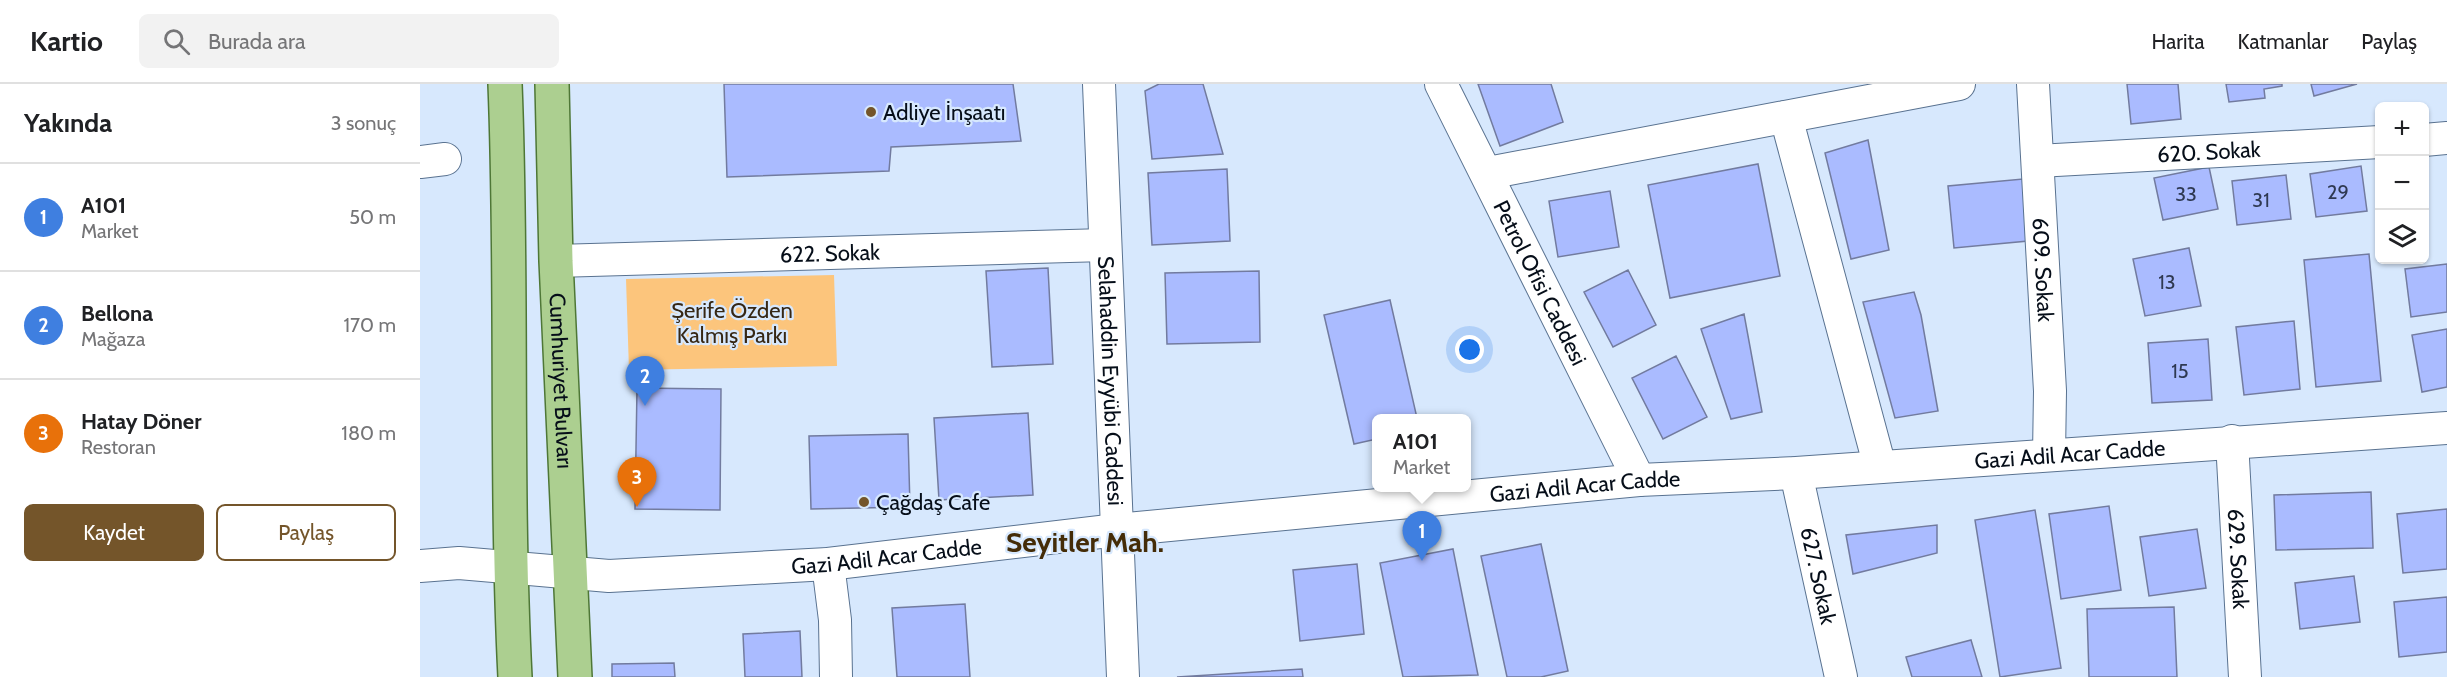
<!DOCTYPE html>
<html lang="tr">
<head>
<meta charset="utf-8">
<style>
	:root { --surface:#fff; --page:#f2f2f2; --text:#202124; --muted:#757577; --line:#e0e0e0; --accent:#74552a }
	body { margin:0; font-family:Cabin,sans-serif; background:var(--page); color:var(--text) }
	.controls { position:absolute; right:18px; top:18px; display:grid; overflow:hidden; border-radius:9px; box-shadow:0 2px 4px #0004 }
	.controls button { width:54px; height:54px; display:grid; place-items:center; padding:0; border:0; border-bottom:2px solid var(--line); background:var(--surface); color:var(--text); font:30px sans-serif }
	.you { position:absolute; left:1050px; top:266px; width:21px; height:21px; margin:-15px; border:4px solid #fff; border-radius:50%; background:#1a73e8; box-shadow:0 0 0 9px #1a73e833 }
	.badge { display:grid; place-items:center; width:39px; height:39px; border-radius:50%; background:var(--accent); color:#fff; font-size:20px; font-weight:700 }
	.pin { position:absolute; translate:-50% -50px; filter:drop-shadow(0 2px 3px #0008) }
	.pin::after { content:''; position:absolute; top:32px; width:21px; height:18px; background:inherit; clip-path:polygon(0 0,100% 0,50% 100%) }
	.popup { position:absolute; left:952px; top:330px; width:99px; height:78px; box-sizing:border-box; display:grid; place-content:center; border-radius:9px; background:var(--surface); filter:drop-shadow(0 2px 4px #0005); font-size:20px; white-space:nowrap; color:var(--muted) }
	.popup b { font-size:22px; color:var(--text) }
	.popup::after { content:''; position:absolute; left:50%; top:100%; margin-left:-12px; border:12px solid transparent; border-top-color:var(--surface) }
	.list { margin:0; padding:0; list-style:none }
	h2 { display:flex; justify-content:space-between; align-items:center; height:78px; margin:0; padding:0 24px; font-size:26px }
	h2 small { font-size:20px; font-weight:400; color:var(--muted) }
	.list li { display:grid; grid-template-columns:39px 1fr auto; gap:18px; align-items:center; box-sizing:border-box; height:108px; padding:0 24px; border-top:2px solid var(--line) }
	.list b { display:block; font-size:22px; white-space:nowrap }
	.list p { margin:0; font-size:20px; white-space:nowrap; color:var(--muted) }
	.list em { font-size:20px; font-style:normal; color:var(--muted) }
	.actions { display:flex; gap:12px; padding:18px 24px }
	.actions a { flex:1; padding:14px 0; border:2px solid var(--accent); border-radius:9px; text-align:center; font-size:21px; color:var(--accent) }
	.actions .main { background:var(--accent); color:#fff }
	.icon { flex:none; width:33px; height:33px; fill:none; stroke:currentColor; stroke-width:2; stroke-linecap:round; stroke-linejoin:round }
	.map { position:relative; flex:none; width:2027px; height:593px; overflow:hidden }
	header { display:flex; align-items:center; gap:36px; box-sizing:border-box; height:84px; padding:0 30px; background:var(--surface); border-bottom:2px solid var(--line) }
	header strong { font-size:28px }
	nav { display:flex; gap:33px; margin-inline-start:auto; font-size:21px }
	.search { width:420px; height:54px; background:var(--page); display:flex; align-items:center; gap:15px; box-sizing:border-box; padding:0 21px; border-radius:9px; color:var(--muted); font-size:22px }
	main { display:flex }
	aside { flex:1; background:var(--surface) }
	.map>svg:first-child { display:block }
	.green { fill:#fcc57c }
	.building { fill:#abf; stroke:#727b9f; stroke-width:1.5 }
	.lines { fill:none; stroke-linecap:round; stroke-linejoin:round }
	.minor-casing { stroke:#597290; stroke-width:34 }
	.major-casing { stroke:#4e7736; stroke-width:36 }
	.minor { stroke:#fff; stroke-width:32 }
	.major { stroke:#accf90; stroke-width:33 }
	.poi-dot { fill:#74552a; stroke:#d7e8fd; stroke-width:2 }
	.labels { text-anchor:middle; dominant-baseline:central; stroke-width:4.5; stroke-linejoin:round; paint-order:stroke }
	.number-label { font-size:20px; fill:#2f3952 }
	.poi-label { font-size:22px; fill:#060e19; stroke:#d7e8fd; text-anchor:start }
	.street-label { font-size:22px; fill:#060e19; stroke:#d7e8fd }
	.park-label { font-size:22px; fill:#362714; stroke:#d7e8fd }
	.district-label { font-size:28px; font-weight:bold; fill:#442c08; stroke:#d7e8fd }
</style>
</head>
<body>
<header>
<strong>Kartio</strong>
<div class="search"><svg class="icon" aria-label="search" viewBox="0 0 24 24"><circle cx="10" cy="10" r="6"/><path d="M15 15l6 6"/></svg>Burada ara</div>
<nav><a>Harita</a><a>Katmanlar</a><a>Paylaş</a></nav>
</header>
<main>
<aside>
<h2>Yakında<small>3 sonuç</small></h2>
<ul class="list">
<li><span class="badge" style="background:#3f7fe0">1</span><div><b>A101</b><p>Market</p></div><em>50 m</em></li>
<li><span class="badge" style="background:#3f7fe0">2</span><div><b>Bellona</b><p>Mağaza</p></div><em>170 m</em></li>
<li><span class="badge" style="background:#e8710a">3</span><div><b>Hatay Döner</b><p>Restoran</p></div><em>180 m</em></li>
</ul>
<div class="actions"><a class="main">Kaydet</a><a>Paylaş</a></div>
</aside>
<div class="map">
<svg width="2027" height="593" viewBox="0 0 2027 593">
	<rect width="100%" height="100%" fill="#d7e8fd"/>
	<!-- green -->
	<path class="green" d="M 414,191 L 417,282 L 209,286 L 206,195 Z"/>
	<!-- building -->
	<path class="building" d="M 304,0 L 593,0 L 601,57 L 471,63 L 469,87 L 307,93 Z
		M 739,0 L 783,0 L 803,70 L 732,75 L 725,7 Z
		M 1058,0 L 1131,0 L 1143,38 L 1080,62 Z
		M 1707,0 L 1758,0 L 1761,35 L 1711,40 Z
		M 1806,0 L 1862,0 L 1862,2 L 1844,5 L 1845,14 L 1809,18 Z
		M 1891,0 L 1937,0 L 1894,12 Z
		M 1448,56 L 1469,166 L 1431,175 L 1405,69 Z
		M 1338,80 L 1360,192 L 1250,214 L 1228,101 Z
		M 1941,82 L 1947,127 L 1896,133 L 1890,90 Z
		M 1789,83 L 1798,125 L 1743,136 L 1734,94 Z
		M 807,85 L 810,157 L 732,161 L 728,89 Z
		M 1866,91 L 1871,135 L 1817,141 L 1812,97 Z
		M 1603,95 L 1608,157 L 1534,164 L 1528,102 Z
		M 1190,107 L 1199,163 L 1138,173 L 1129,117 Z
		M 1769,164 L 1781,222 L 1725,232 L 1713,175 Z
		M 1949,170 L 1961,297 L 1896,303 L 1884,176 Z
		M 2027,180 L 2027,228 L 1991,233 L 1985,185 Z
		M 628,184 L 633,280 L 572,283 L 566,187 Z
		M 1208,186 L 1236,241 L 1193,263 L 1164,208 Z
		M 839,187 L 840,258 L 747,260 L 745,189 Z
		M 1494,208 L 1501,231 L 1518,327 L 1475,334 L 1443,218 Z
		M 970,216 L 997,334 L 957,334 L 957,355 L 934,360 L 904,231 Z
		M 1324,230 L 1342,328 L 1311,335 L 1281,245 Z
		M 1874,237 L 1880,305 L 1824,311 L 1816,243 Z
		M 2027,245 L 2027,303 L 2002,308 L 1992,251 Z
		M 1788,255 L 1792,316 L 1732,319 L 1728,259 Z
		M 1256,272 L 1287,333 L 1243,355 L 1212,294 Z
		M 217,304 L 301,305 L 300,426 L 215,425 Z
		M 608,329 L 613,411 L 519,416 L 514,334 Z
		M 488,350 L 490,423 L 391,425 L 389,352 Z
		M 1951,408 L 1953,464 L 1856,466 L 1854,411 Z
		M 1689,422 L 1701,506 L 1641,515 L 1629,430 Z
		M 2027,425 L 2027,485 L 1983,489 L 1977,430 Z
		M 1615,426 L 1641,584 L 1580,593 L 1555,436 Z
		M 1517,441 L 1517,469 L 1433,490 L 1426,451 Z
		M 1777,445 L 1786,504 L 1729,512 L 1720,453 Z
		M 1121,460 L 1148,587 L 1121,593 L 1087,593 L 1061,472 Z
		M 1033,465 L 1058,591 L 983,593 L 960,479 Z
		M 937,480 L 944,550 L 880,557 L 873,486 Z
		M 1934,492 L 1940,538 L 1880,545 L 1875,499 Z
		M 2027,513 L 2027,568 L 1979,573 L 1974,518 Z
		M 545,520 L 550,593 L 477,593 L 472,524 Z
		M 1754,523 L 1757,593 L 1669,593 L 1667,525 Z
		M 380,547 L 382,593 L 325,593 L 323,550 Z
		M 1551,556 L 1562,593 L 1492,593 L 1486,573 Z
		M 254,579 L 255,593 L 192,593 L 192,580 Z
		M 882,585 L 883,593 L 757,593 Z"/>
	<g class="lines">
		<defs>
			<g id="minor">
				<path id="s1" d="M 679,0 L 703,593"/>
				<path id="s2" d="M 1021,0 L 1219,396"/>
				<path id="s3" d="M 1613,0 L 1630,307 L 1629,371"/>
				<path d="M 1366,33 L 1460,383"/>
				<path d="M 2004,56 L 2027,54"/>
				<path id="s4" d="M 1618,77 L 1960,58"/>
				<path d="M 0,78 L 25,75"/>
				<path d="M 1068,89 L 1539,0"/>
				<path id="s5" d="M 136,177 L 685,161"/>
				<path id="s6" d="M 1812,357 L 1825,593"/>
				<path id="s7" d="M 1376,389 L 1421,593"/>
				<path d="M 408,480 L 415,536 L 416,593"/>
				<path id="s8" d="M 0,482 L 39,479 L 189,492 L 408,480 L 697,446 L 1219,396 L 1376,389 L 2027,344"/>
			</g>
			<g id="major">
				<path d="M 85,0 C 93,198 85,395 95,593"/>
				<path id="s9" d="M 132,0 L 136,177 L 155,593"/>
			</g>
		</defs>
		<!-- minor casing -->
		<use href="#minor" class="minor-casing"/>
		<!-- major casing -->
		<use href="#major" class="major-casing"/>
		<!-- minor -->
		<use href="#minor" class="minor"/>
		<!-- major -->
		<use href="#major" class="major"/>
	</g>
	<!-- markers -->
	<g class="poi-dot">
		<circle cx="451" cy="28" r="6"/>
		<circle cx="444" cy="418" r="6"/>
	</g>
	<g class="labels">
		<!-- number labels -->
		<g class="number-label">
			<text x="1918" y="108">29</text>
			<text x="1766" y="110">33</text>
			<text x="1841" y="116">31</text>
			<text x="1747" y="198">13</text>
			<text x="1760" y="287">15</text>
		</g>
		<!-- poi labels -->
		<g class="poi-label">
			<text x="463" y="28">Adliye İnşaatı</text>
			<text x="456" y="418">Çağdaş Cafe</text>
		</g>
		<!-- street labels -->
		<g class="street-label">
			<text stroke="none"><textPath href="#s4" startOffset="171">620. Sokak</textPath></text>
			<text stroke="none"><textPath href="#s5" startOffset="274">622. Sokak</textPath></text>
			<text stroke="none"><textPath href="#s3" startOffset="186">609. Sokak</textPath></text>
			<text stroke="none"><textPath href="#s2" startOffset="222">Petrol Ofisi Caddesi</textPath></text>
			<text stroke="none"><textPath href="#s9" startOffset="297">Cumhuriyet Bulvarı</textPath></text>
			<text stroke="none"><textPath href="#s1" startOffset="297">Selahaddin Eyyübi Caddesi</textPath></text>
			<text stroke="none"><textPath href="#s8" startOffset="1656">Gazi Adil Acar Cadde</textPath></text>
			<text stroke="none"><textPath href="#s8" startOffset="1170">Gazi Adil Acar Cadde</textPath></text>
			<text stroke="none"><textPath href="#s8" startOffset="468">Gazi Adil Acar Cadde</textPath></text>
			<text stroke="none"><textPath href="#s6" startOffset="118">629. Sokak</textPath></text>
			<text stroke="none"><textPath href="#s7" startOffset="105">627. Sokak</textPath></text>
		</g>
		<!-- park labels -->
		<g class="park-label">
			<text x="312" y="226">Şerife Özden<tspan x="312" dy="25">Kalmış Parkı</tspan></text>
		</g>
		<!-- district labels -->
		<g class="district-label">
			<text x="665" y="458">Seyitler Mah.</text>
		</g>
	</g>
</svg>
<div class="controls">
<button>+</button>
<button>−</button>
<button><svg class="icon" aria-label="layers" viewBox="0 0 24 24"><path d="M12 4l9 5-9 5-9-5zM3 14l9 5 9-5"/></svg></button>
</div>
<div class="you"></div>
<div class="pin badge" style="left:1002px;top:477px;background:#3f7fe0">1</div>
<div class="popup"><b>A101</b>Market</div>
<div class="pin badge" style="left:225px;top:322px;background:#3f7fe0">2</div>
<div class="pin badge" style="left:217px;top:423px;background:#e8710a">3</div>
</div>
</main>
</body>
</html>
